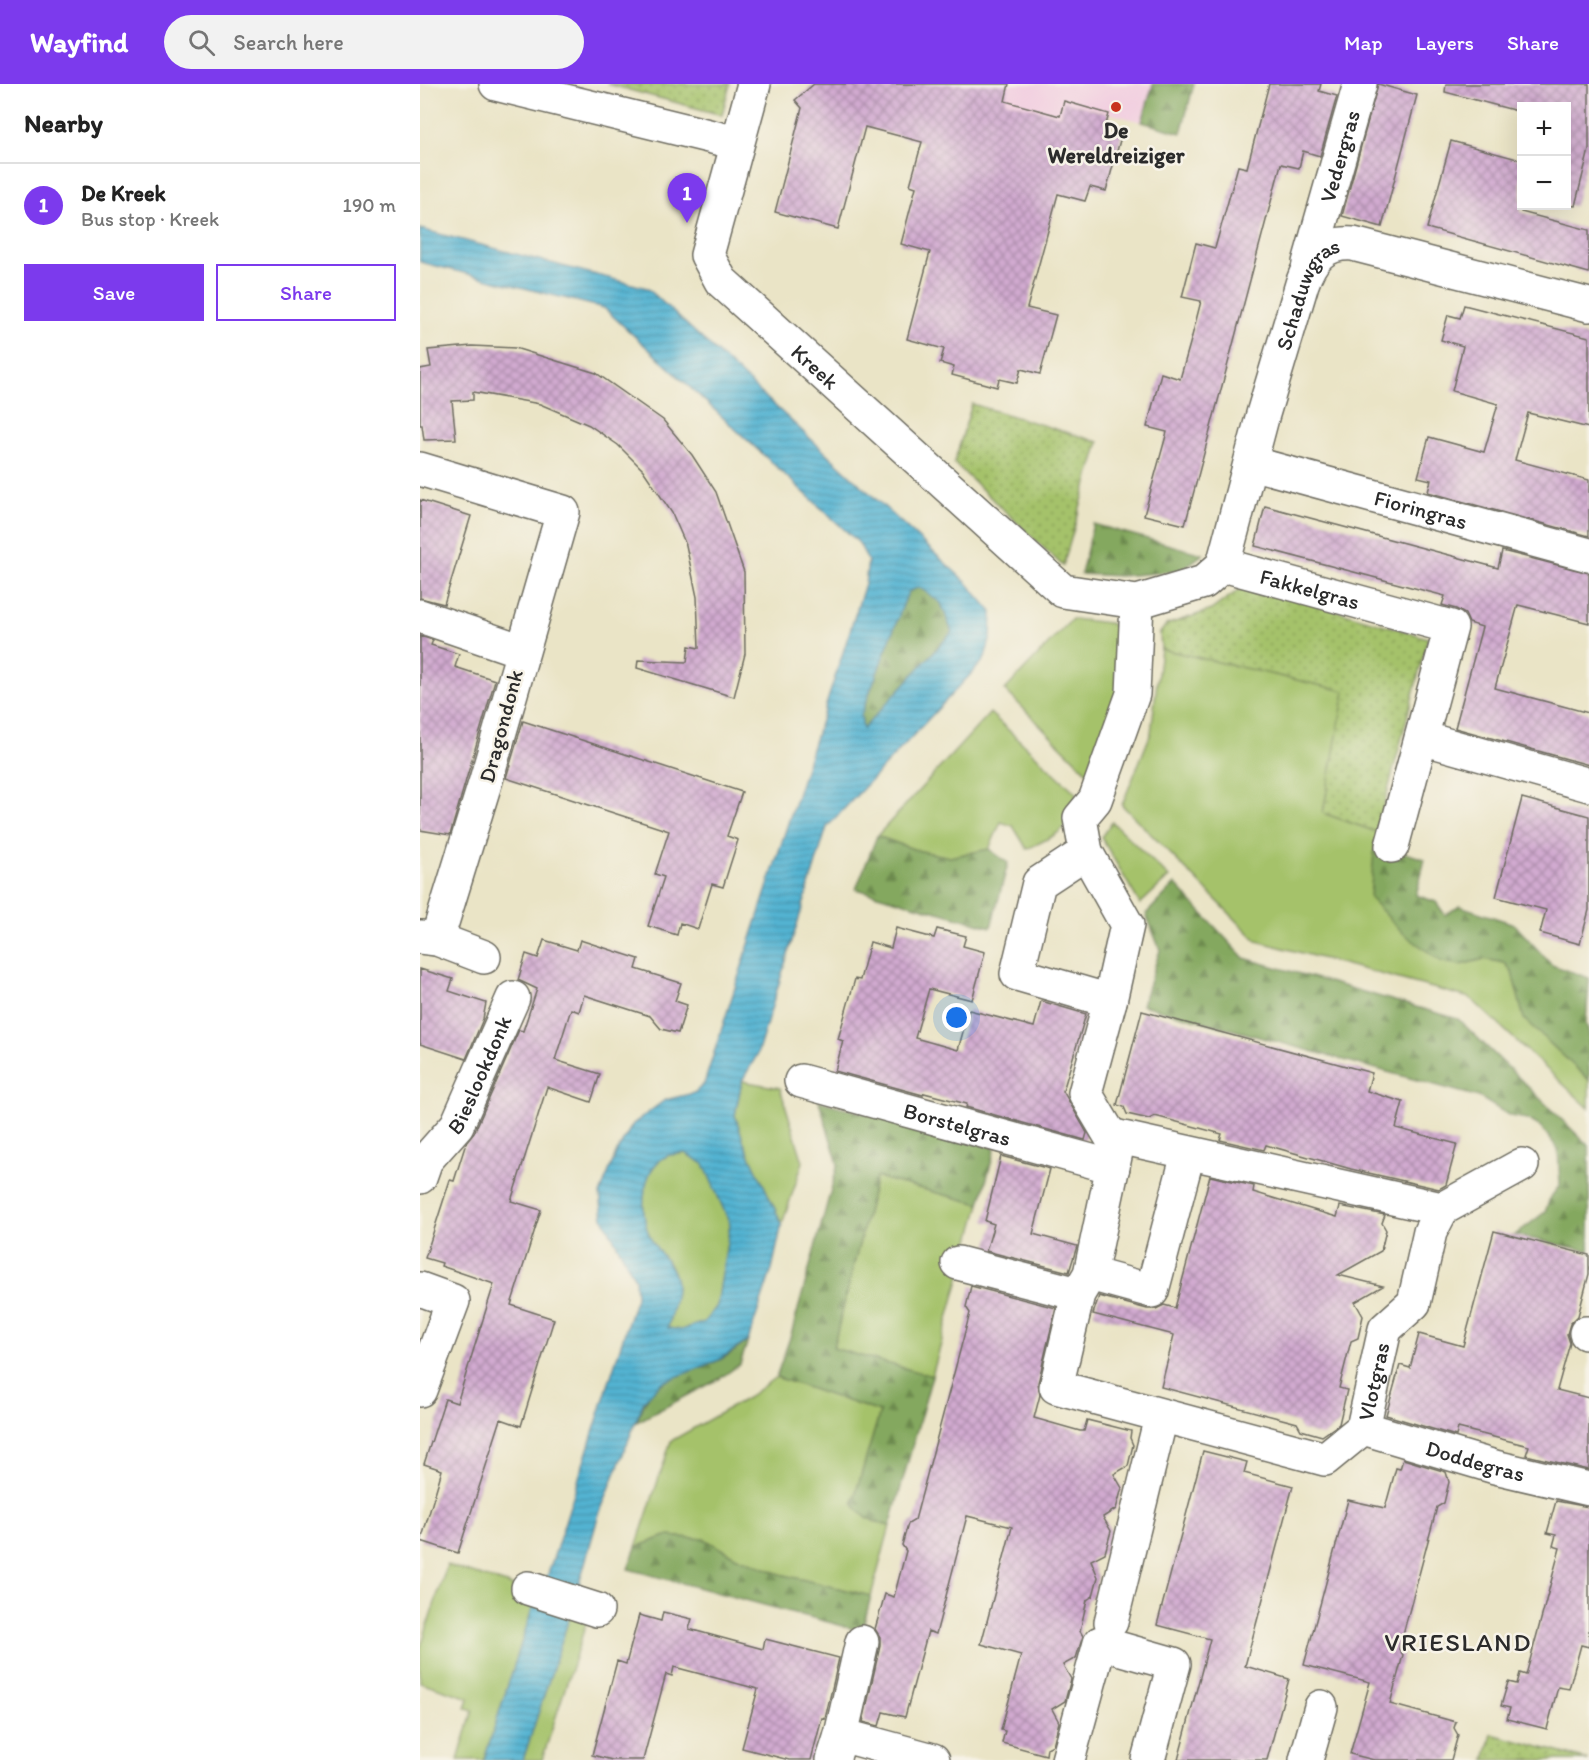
<!DOCTYPE html>
<html lang="en">
<head>
<meta charset="utf-8">
<style>
	:root { --surface:#fff; --page:#f2f2f2; --text:#222; --muted:#767676; --line:#e0e0e0; --accent:#7c3aed }
	body { margin:0; font-family:Itim,sans-serif; background:var(--page); color:var(--text) }
	.controls { position:absolute; right:18px; top:18px; display:grid; overflow:hidden; border-radius:0px; box-shadow:0 6px 24px #0002 }
	.controls button { width:54px; height:54px; display:grid; place-items:center; padding:0; border:0; border-bottom:2px solid var(--line); background:var(--surface); color:var(--text); font:30px sans-serif }
	.you { position:absolute; left:537px; top:934px; width:21px; height:21px; margin:-15px; border:4px solid #fff; border-radius:50%; background:#1a73e8; box-shadow:0 0 0 9px #1a73e833 }
	.badge { display:grid; place-items:center; width:39px; height:39px; border-radius:50%; background:var(--accent); color:#fff; font-size:20px; font-weight:700 }
	.pin { position:absolute; translate:-50% -50px; filter:drop-shadow(0 2px 3px #0008) }
	.pin::after { content:''; position:absolute; top:32px; width:21px; height:18px; background:inherit; clip-path:polygon(0 0,100% 0,50% 100%) }
	.list { margin:0; padding:0; list-style:none }
	h2 { display:flex; justify-content:space-between; align-items:center; height:78px; margin:0; padding:0 24px; font-size:26px }
	h2 small { font-size:20px; font-weight:400; color:var(--muted) }
	.list li { display:grid; grid-template-columns:39px 1fr auto; gap:18px; align-items:center; box-sizing:border-box; height:84px; padding:0 24px; border-top:2px solid var(--line) }
	.list b { display:block; font-size:22px; white-space:nowrap }
	.list p { margin:0; font-size:20px; white-space:nowrap; color:var(--muted) }
	.list em { font-size:20px; font-style:normal; color:var(--muted) }
	.actions { display:flex; gap:12px; padding:18px 24px }
	.actions a { flex:1; padding:14px 0; border:2px solid var(--accent); border-radius:0px; text-align:center; font-size:21px; color:var(--accent) }
	.actions .main { background:var(--accent); color:#fff }
	.icon { flex:none; width:33px; height:33px; fill:none; stroke:currentColor; stroke-width:2; stroke-linecap:round; stroke-linejoin:round }
	.map { position:relative; flex:none; width:1169px; height:1676px; overflow:hidden }
	header { display:flex; align-items:center; gap:36px; box-sizing:border-box; height:84px; padding:0 30px; background:var(--accent); color:#fff }
	header strong { font-size:28px }
	nav { display:flex; gap:33px; margin-inline-start:auto; font-size:21px }
	.search { width:420px; height:54px; background:var(--page); display:flex; align-items:center; gap:15px; box-sizing:border-box; padding:0 21px; border-radius:33px; color:var(--muted); font-size:22px }
	main { display:flex }
	aside { flex:1; background:var(--surface) }
	.map>svg:first-child { display:block }
	.built { fill:#f2cfe0 }
	.grass { fill:#a5c26a; stroke:#68764a; stroke-width:1.5 }
	.forest { fill:url(#forest-firs); stroke:#586a44; stroke-width:1.5 }
	.park { fill:url(#park-dots); stroke:#68764a; stroke-width:1.5 }
	.water { fill:url(#water-rules); stroke:#3f6f7e; stroke-width:1.5; fill-rule:evenodd }
	.building { fill:url(#building-cross-hatch) }
	.lines { fill:none; stroke-linecap:round; stroke-linejoin:round }
	.street-casing { stroke:#6e6c61; stroke-width:36 }
	.secondary-casing { stroke:#6e6c61; stroke-width:36 }
	.street { stroke:#fff; stroke-width:33 }
	.secondary { stroke:#fff; stroke-width:33 }
	.poi-dot { fill:#c8321e; stroke:#f7f3e8; stroke-width:2 }
	.labels { text-anchor:middle; dominant-baseline:central; stroke-width:5; stroke-linejoin:round; paint-order:stroke }
	.poi-label { font-size:22px; font-weight:bold; fill:#2b2b2b; stroke:#f7f3e8 }
	.street-label { font-size:22px; fill:#2b2b2b; stroke:#f7f3e8 }
	.quarter-label { font-size:26px; letter-spacing:1.5px; fill:#2b2b2b; stroke:#f7f3e8 }
</style>
</head>
<body>
<header>
<strong>Wayfind</strong>
<div class="search"><svg class="icon" aria-label="search" viewBox="0 0 24 24"><circle cx="10" cy="10" r="6"/><path d="M15 15l6 6"/></svg>Search here</div>
<nav><a>Map</a><a>Layers</a><a>Share</a></nav>
</header>
<main>
<aside>
<h2>Nearby<small></small></h2>
<ul class="list">
<li><span class="badge">1</span><div><b>De Kreek</b><p>Bus stop · Kreek</p></div><em>190 m</em></li>
</ul>
<div class="actions"><a class="main">Save</a><a>Share</a></div>
</aside>
<div class="map">
<svg width="1169" height="1676" viewBox="0 0 1169 1676">
	<defs>
		<pattern id="forest-firs" width="22" height="20" patternUnits="userSpaceOnUse" patternTransform="scale(1.5)"><rect width="22" height="20" fill="#84a85e"/><path d="M5 1l3.5 6h-7zM16 11l3.5 6h-7z" fill="#6c894e"/></pattern>
		<pattern id="park-dots" width="8" height="8" patternUnits="userSpaceOnUse" patternTransform="scale(1.5)"><rect width="8" height="8" fill="#a5c26a"/><path d="M2 2h.1M6 6h.1" fill="none" stroke="#879e57" stroke-width="1.8" stroke-linecap="round"/></pattern>
		<pattern id="water-rules" width="6" height="5" patternUnits="userSpaceOnUse" patternTransform="scale(1.5)"><rect width="6" height="5" fill="#53b3d2"/><path d="M0 2.5h6" fill="none" stroke="#4592ab"/></pattern>
		<pattern id="building-cross-hatch" width="8" height="8" patternUnits="userSpaceOnUse" patternTransform="scale(1.5)"><rect width="8" height="8" fill="#d1aad0"/><path d="M0 0l8 8M0 8l8-8" fill="none" stroke="#aa8ba9"/></pattern>
	</defs>
	<rect width="100%" height="100%" fill="#f7f3e8"/>
	<filter id="ink" filterUnits="userSpaceOnUse"><feTurbulence type="fractalNoise" baseFrequency=".0167" numOctaves="2"/><feDisplacementMap in="SourceGraphic" scale="12" xChannelSelector="R" yChannelSelector="G"/><feConvolveMatrix kernelMatrix="1 2 1 2 8 2 1 2 1" color-interpolation-filters="sRGB"/></filter>
	<filter id="wash" filterUnits="userSpaceOnUse"><feTurbulence type="fractalNoise" baseFrequency=".008" numOctaves="4" result="noise"/><feDisplacementMap in="SourceGraphic" scale="24" xChannelSelector="R" yChannelSelector="G"/><feGaussianBlur stdDeviation="1.35" result="paint"/><feColorMatrix in="noise" values="0 0 0 0 0 0 0 0 0 0 0 0 0 0 0 0 0 1.4 0 .05"/><feComposite in="paint" operator="in"/></filter>
	<g filter="url(#wash)">
		<rect width="100%" height="100%" fill="#eae4c6"/>
		<!-- built -->
		<path class="built" d="M 521,0 L 733,0 L 722,38 L 644,17 L 640,32 Z"/>
		<!-- grass -->
		<path class="grass" d="M 652,535 L 689,539 L 698,544 L 704,591 L 670,691 L 585,606 Z
			M 741,565 L 926,607 L 903,729 L 957,748 L 950,814 L 1040,881 L 1064,875 L 1085,879 L 1092,888 L 1105,935 L 1169,996 L 1169,1024 L 1050,914 L 837,857 L 702,721 L 731,649 Z
			M 570,629 L 656,709 C 657,745 635,751 607,765 L 593,742 L 581,738 L 569,765 L 530,773 L 496,766 L 457,752 Z
			M 692,738 L 749,793 L 720,820 L 681,753 Z
			M 322,997 L 360,1004 L 383,1078 L 362,1140 L 324,1059 L 315,1031 Z
			M 265,1069 L 284,1080 L 310,1140 L 297,1222 L 284,1238 L 261,1246 L 248,1244 C 250,1229 259,1209 255,1194 C 252,1178 238,1169 231,1155 C 219,1133 219,1084 247,1072 C 252,1070 260,1070 265,1069 Z
			M 456,1093 L 560,1120 L 512,1292 L 413,1264 Z
			M 356,1293 L 460,1328 L 433,1418 L 453,1437 L 470,1442 L 451,1512 L 360,1490 L 317,1473 L 284,1455 L 246,1452 L 216,1463 L 251,1357 L 327,1314 Z
			M 27,1481 L 87,1500 L 116,1513 L 64,1676 L 38,1676 L 53,1626 L 46,1624 L 49,1614 L 0,1598 L 0,1565 Z
			M 152,1525 L 169,1530 L 122,1676 L 103,1676 Z"/>
		<!-- forest -->
		<path class="forest" d="M 733,0 L 774,0 L 761,49 L 722,38 Z
			M 673,440 L 783,470 L 760,487 L 700,492 L 661,490 Z
			M 499,503 L 521,519 L 532,548 L 443,646 L 441,631 L 488,508 Z
			M 457,752 L 496,766 L 530,773 L 569,765 L 588,779 L 571,843 L 436,805 Z
			M 955,757 L 969,777 L 982,768 L 1005,775 L 996,811 L 1016,818 L 1025,831 L 1040,822 L 1094,840 L 1132,881 L 1169,894 L 1166,939 L 1169,950 L 1169,996 L 1104,935 L 1092,888 L 1085,879 L 1064,875 L 1040,881 L 1022,878 L 984,850 L 950,814 Z
			M 755,800 L 824,874 L 1038,935 L 1169,1062 L 1169,1167 L 1095,1151 L 1125,1128 L 1130,1114 L 1140,1101 L 1138,1065 L 1121,1043 L 1107,1035 L 1090,1032 L 1059,1013 L 722,921 L 740,866 L 726,830 Z
			M 399,1017 L 575,1064 L 560,1120 L 456,1093 L 413,1264 L 512,1292 L 470,1442 C 453,1437 440,1434 433,1418 L 460,1328 L 356,1293 L 371,1251 L 418,1080 Z
			M 328,1257 L 320,1280 L 299,1295 L 217,1338 C 232,1290 255,1295 297,1277 C 308,1273 318,1264 328,1257 Z
			M 246,1452 L 284,1455 L 317,1473 L 360,1490 L 451,1512 L 442,1547 L 208,1485 L 216,1463 Z"/>
		<!-- park -->
		<path class="park" d="M 187,0 L 310,0 L 302,31 Z
			M 552,320 L 679,358 L 643,482 L 534,379 Z
			M 827,500 L 1008,554 L 957,748 L 903,729 L 925,607 L 741,565 L 740,549 L 746,541 L 791,526 Z
			M 1072,1650 L 1168,1676 L 1065,1676 Z"/>
		<!-- water -->
		<path class="water" d="M 0,145 L 227,204 L 547,499 L 572,528 L 571,553 L 564,576 L 407,743 L 337,971 L 322,997 L 315,1031 L 324,1059 L 362,1140 L 352,1185 L 328,1257 L 299,1276 L 241,1299 L 224,1317 L 178,1433 L 152,1525 L 103,1676 L 64,1676 L 116,1513 L 128,1490 L 137,1463 L 216,1213 L 215,1195 L 183,1134 L 180,1110 L 197,1067 L 213,1040 L 245,1016 L 274,1009 L 284,1000 L 445,500 L 448,477 L 439,459 L 184,224 L 0,178 ZM 499,503 L 521,519 L 532,548 L 443,645 L 441,631 L 488,508 ZM 265,1069 L 284,1080 L 310,1140 L 297,1222 L 284,1238 L 261,1246 L 248,1244 C 250,1229 259,1209 255,1194 C 251,1178 238,1169 231,1155 C 219,1133 220,1084 247,1072 C 252,1070 260,1070 265,1069 Z"/>
		<g id="blocks">
			<!-- building -->
			<path class="building" d="M 394,0 L 589,0 L 585,17 L 640,32 L 644,17 L 689,30 L 685,44 L 702,49 L 686,107 L 670,103 L 665,117 L 638,110 L 607,224 L 636,231 L 620,290 L 601,285 L 597,299 L 579,295 L 577,303 L 532,291 L 534,283 L 520,279 L 524,265 L 487,255 L 510,168 L 481,160 L 496,103 L 490,101 L 502,58 L 445,43 L 418,145 L 355,128 L 382,24 L 375,16 Z
				M 849,0 L 901,0 L 899,7 L 917,12 L 900,72 L 883,67 L 879,84 L 861,80 L 765,441 L 724,431 L 747,348 L 727,343 L 741,289 L 760,295 L 771,256 L 781,217 L 762,213 L 776,159 L 795,164 L 818,82 L 827,84 Z
				M 958,0 L 997,11 L 962,143 L 922,132 Z
				M 1026,0 L 1169,0 L 1169,66 L 1155,122 L 1146,121 L 1146,22 L 1101,22 L 1101,28 L 1025,8 Z
				M 1031,57 L 1101,76 L 1101,128 L 1169,146 L 1169,189 L 1007,144 Z
				M 1044,221 L 1169,253 L 1169,344 L 1108,329 L 1095,376 L 1169,396 L 1169,452 L 1008,408 L 1011,396 L 998,393 L 1009,353 L 1064,368 L 1078,320 L 1032,307 L 1043,262 L 1021,256 L 1028,231 L 1040,234 Z
				M 52,262 L 95,264 L 176,289 L 243,336 L 272,371 L 296,408 L 324,488 L 325,570 L 314,613 L 217,584 L 218,576 L 267,578 L 269,562 L 279,564 L 277,513 L 266,461 L 252,429 L 223,386 L 198,361 L 169,341 L 120,320 L 53,308 L 53,316 L 32,317 L 36,355 L 4,356 L 2,341 L 0,341 L 0,285 L 11,283 L 8,266 Z
				M 0,416 L 51,432 L 24,520 L 0,514 Z
				M 845,422 L 1078,484 L 1082,467 L 1169,489 L 1169,539 L 1098,521 L 1075,604 L 1169,629 L 1169,681 L 1035,644 L 1062,543 L 1049,539 L 1045,530 L 1036,525 L 1022,521 L 1025,512 L 835,462 Z
				M 0,552 L 13,556 L 11,561 L 39,570 L 35,583 L 75,596 L 30,751 L 0,746 Z
				M 103,637 L 322,708 L 307,752 L 318,756 L 303,803 L 292,800 L 278,845 L 260,839 L 257,851 L 228,842 L 244,793 L 235,790 L 249,747 L 86,694 Z
				M 1102,714 L 1169,732 L 1169,826 L 1160,860 L 1120,849 L 1126,826 L 1076,813 Z
				M 476,844 L 514,854 L 517,845 L 546,852 L 543,862 L 565,868 L 552,916 L 509,905 L 495,954 L 538,966 L 549,926 L 614,943 L 621,917 L 666,930 L 643,1007 L 667,1049 L 665,1056 L 546,1023 L 547,1020 L 504,1009 L 503,1011 L 415,987 L 423,957 L 418,955 L 435,895 L 440,896 L 450,858 L 471,864 Z
				M 124,856 L 157,866 L 160,856 L 219,875 L 216,885 L 261,899 L 255,917 L 267,921 L 258,949 L 241,945 L 230,932 L 164,911 L 159,928 L 151,925 L 135,976 L 180,990 L 171,1018 L 127,1003 L 91,1117 L 121,1126 L 91,1221 L 134,1235 L 101,1342 L 81,1335 L 38,1469 L 1,1457 L 22,1386 L 4,1380 L 25,1315 L 37,1319 L 74,1200 L 21,1182 L 22,1179 L 5,1174 L 30,1096 L 34,1097 L 46,1059 L 54,1049 L 99,946 L 103,947 L 117,905 L 98,896 L 106,870 L 118,874 Z
				M 0,885 L 33,895 L 29,907 L 66,919 L 63,935 L 46,975 L 0,960 Z
				M 722,927 L 952,989 L 947,1007 L 983,1018 L 976,1044 L 1037,1060 L 1026,1101 L 1019,1105 L 931,1085 L 846,1061 L 844,1066 L 800,1056 L 802,1050 L 735,1032 L 729,1035 L 707,1030 L 704,1023 L 697,1021 Z
				M 581,1072 L 630,1085 L 613,1150 L 657,1162 L 649,1188 L 566,1167 L 574,1140 L 565,1137 Z
				M 790,1092 L 834,1102 L 833,1108 L 917,1133 L 920,1122 L 965,1131 L 962,1139 L 966,1146 L 961,1167 L 918,1191 L 963,1202 L 935,1218 L 943,1232 L 938,1254 L 931,1257 L 919,1304 L 927,1306 L 919,1340 L 902,1352 L 881,1346 L 877,1339 L 741,1303 L 754,1251 L 673,1230 L 679,1212 L 727,1225 L 736,1225 L 744,1221 L 755,1224 Z
				M 1074,1147 L 1169,1171 L 1169,1190 L 1158,1232 L 1150,1240 L 1147,1250 L 1150,1259 L 1137,1306 L 1169,1314 L 1169,1386 L 1106,1371 L 1109,1362 L 1038,1344 L 1036,1352 L 966,1331 L 980,1281 L 990,1284 L 999,1250 L 1043,1262 Z
				M 551,1202 L 636,1224 L 618,1299 L 620,1311 L 614,1334 L 660,1347 L 664,1347 L 667,1336 L 711,1347 L 710,1354 L 713,1361 L 708,1382 L 694,1390 L 702,1404 L 696,1425 L 683,1433 L 691,1447 L 685,1469 L 671,1476 L 678,1493 L 673,1512 L 667,1516 L 660,1547 L 663,1552 L 656,1574 L 643,1581 L 651,1595 L 645,1617 L 632,1625 L 639,1638 L 633,1661 L 627,1664 L 626,1671 L 582,1659 L 585,1647 L 581,1646 L 601,1571 L 561,1560 L 592,1443 L 547,1432 L 516,1550 L 508,1547 L 485,1633 L 463,1628 L 459,1642 L 443,1638 L 460,1562 L 460,1553 L 455,1545 L 465,1510 L 474,1513 L 486,1467 L 482,1461 L 488,1440 L 495,1436 L 550,1229 L 546,1223 Z
				M 783,1367 L 827,1378 L 824,1389 L 873,1402 L 825,1582 L 869,1595 L 847,1676 L 758,1676 L 790,1555 L 737,1541 Z
				M 983,1375 L 1026,1388 L 1029,1398 L 1024,1419 L 1017,1423 L 1004,1472 L 979,1565 L 983,1571 L 970,1620 L 1036,1638 L 1034,1644 L 1038,1651 L 1031,1676 L 954,1676 L 930,1670 L 950,1598 L 884,1581 L 928,1416 L 965,1424 L 976,1384 L 980,1385 Z
				M 1136,1417 L 1169,1423 L 1169,1563 L 1161,1561 L 1149,1605 L 1138,1603 L 1127,1645 L 1087,1635 L 1090,1624 L 1081,1622 L 1088,1598 L 1097,1600 L 1100,1589 L 1106,1591 L 1123,1528 L 1140,1464 L 1133,1462 L 1136,1451 L 1127,1449 Z
				M 243,1528 L 272,1535 L 269,1545 L 343,1565 L 345,1555 L 419,1574 L 405,1635 L 402,1634 L 391,1676 L 369,1676 L 322,1664 L 338,1605 L 254,1583 L 252,1592 L 246,1590 L 223,1676 L 192,1676 L 172,1671 L 197,1577 L 206,1580 L 219,1531 L 241,1537 Z"/>
		</g>
	</g>
	<g filter="url(#ink)">
		<use href="#blocks" fill-opacity="0" stroke="#6e6c61" stroke-width="1.5"/>
		<g class="lines">
			<defs>
				<g id="street">
					<path d="M 76,0 L 317,59"/>
					<path id="s1" d="M 889,179 L 940,0"/>
					<path id="s2" d="M 831,379 L 1169,471"/>
					<path d="M 0,385 L 143,428 L 66,696 L 17,855"/>
					<path id="s3" d="M 803,481 L 1031,543 L 972,762"/>
					<path d="M 0,532 L 102,567"/>
					<path d="M 1002,654 L 1169,701"/>
					<path d="M 666,768 L 707,841 L 690,917 L 597,890 L 619,799 Z"/>
					<path d="M 666,768 L 660,734 L 675,716 L 713,610 L 717,518"/>
					<path d="M 0,853 L 17,855 L 64,873"/>
					<path id="s4" d="M 690,917 L 665,1009 L 697,1063 L 670,1190 L 658,1210 L 636,1303 L 905,1375 L 943,1344 L 965,1245 L 994,1219 L 1010,1148 L 1022,1125 L 1102,1081"/>
					<path id="s5" d="M 381,997 L 693,1083"/>
					<path d="M 697,1063 L 699,1053 L 1022,1125"/>
					<path id="s6" d="M 0,1093 L 6,1076 L 37,1041 L 93,914"/>
					<path d="M 538,1179 L 658,1210"/>
					<path d="M 670,1190 L 732,1207 L 768,1070"/>
					<path d="M 0,1205 L 33,1217 L 0,1306"/>
					<path d="M 1166,1249 L 1169,1249"/>
					<path id="s7" d="M 943,1344 L 1075,1383 L 1169,1405"/>
					<path d="M 108,1504 L 177,1526"/>
					<path d="M 691,1538 L 741,1333"/>
					<path d="M 421,1651 L 442,1558"/>
					<path d="M 413,1676 L 421,1651 L 513,1676"/>
					<path d="M 648,1676 L 680,1559 L 754,1580 L 728,1676"/>
					<path d="M 886,1676 L 901,1623"/>
				</g>
				<g id="secondary">
					<path id="s8" d="M 334,0 L 287,171 L 301,197 L 643,507 L 717,518 L 784,498 L 803,481 L 843,330 L 882,200 C 891,174 904,158 933,160 L 1169,221"/>
				</g>
			</defs>
			<!-- street casing -->
			<use href="#street" class="street-casing"/>
			<!-- secondary casing -->
			<use href="#secondary" class="secondary-casing"/>
			<!-- street -->
			<use href="#street" class="street"/>
			<!-- secondary -->
			<use href="#secondary" class="secondary"/>
		</g>
	</g>
	<!-- markers -->
	<circle class="poi-dot" cx="696" cy="23" r="6"/>
	<g class="labels">
		<!-- poi labels -->
		<g class="poi-label">
			<text x="696" y="46">De<tspan x="696" dy="25">Wereldreiziger</tspan></text>
		</g>
		<!-- street labels -->
		<g class="street-label">
			<text stroke="none"><textPath href="#s1" startOffset="111">Vedergras</textPath></text>
			<text stroke="none"><textPath href="#s8" startOffset="1125">Schaduwgras</textPath></text>
			<text stroke="none"><textPath href="#s8" startOffset="334">Kreek</textPath></text>
			<text stroke="none"><textPath href="#s2" startOffset="176">Fioringras</textPath></text>
			<text stroke="none"><textPath href="#s3" startOffset="90">Fakkelgras</textPath></text>
			<text transform="translate(81 642) rotate(-75)">Dragondonk</text>
			<text stroke="none"><textPath href="#s6" startOffset="120">Bieslookdonk</textPath></text>
			<text stroke="none"><textPath href="#s5" startOffset="162">Borstelgras</textPath></text>
			<text stroke="none"><textPath href="#s4" startOffset="782">Vlotgras</textPath></text>
			<text stroke="none"><textPath href="#s7" startOffset="117">Doddegras</textPath></text>
		</g>
		<!-- quarter labels -->
		<g class="quarter-label">
			<text x="1038" y="1558">VRIESLAND</text>
		</g>
	</g>
</svg>
<div class="controls">
<button>+</button>
<button>−</button>
</div>
<div class="you"></div>
<div class="pin badge" style="left:267px;top:139px">1</div>
</div>
</main>
</body>
</html>
